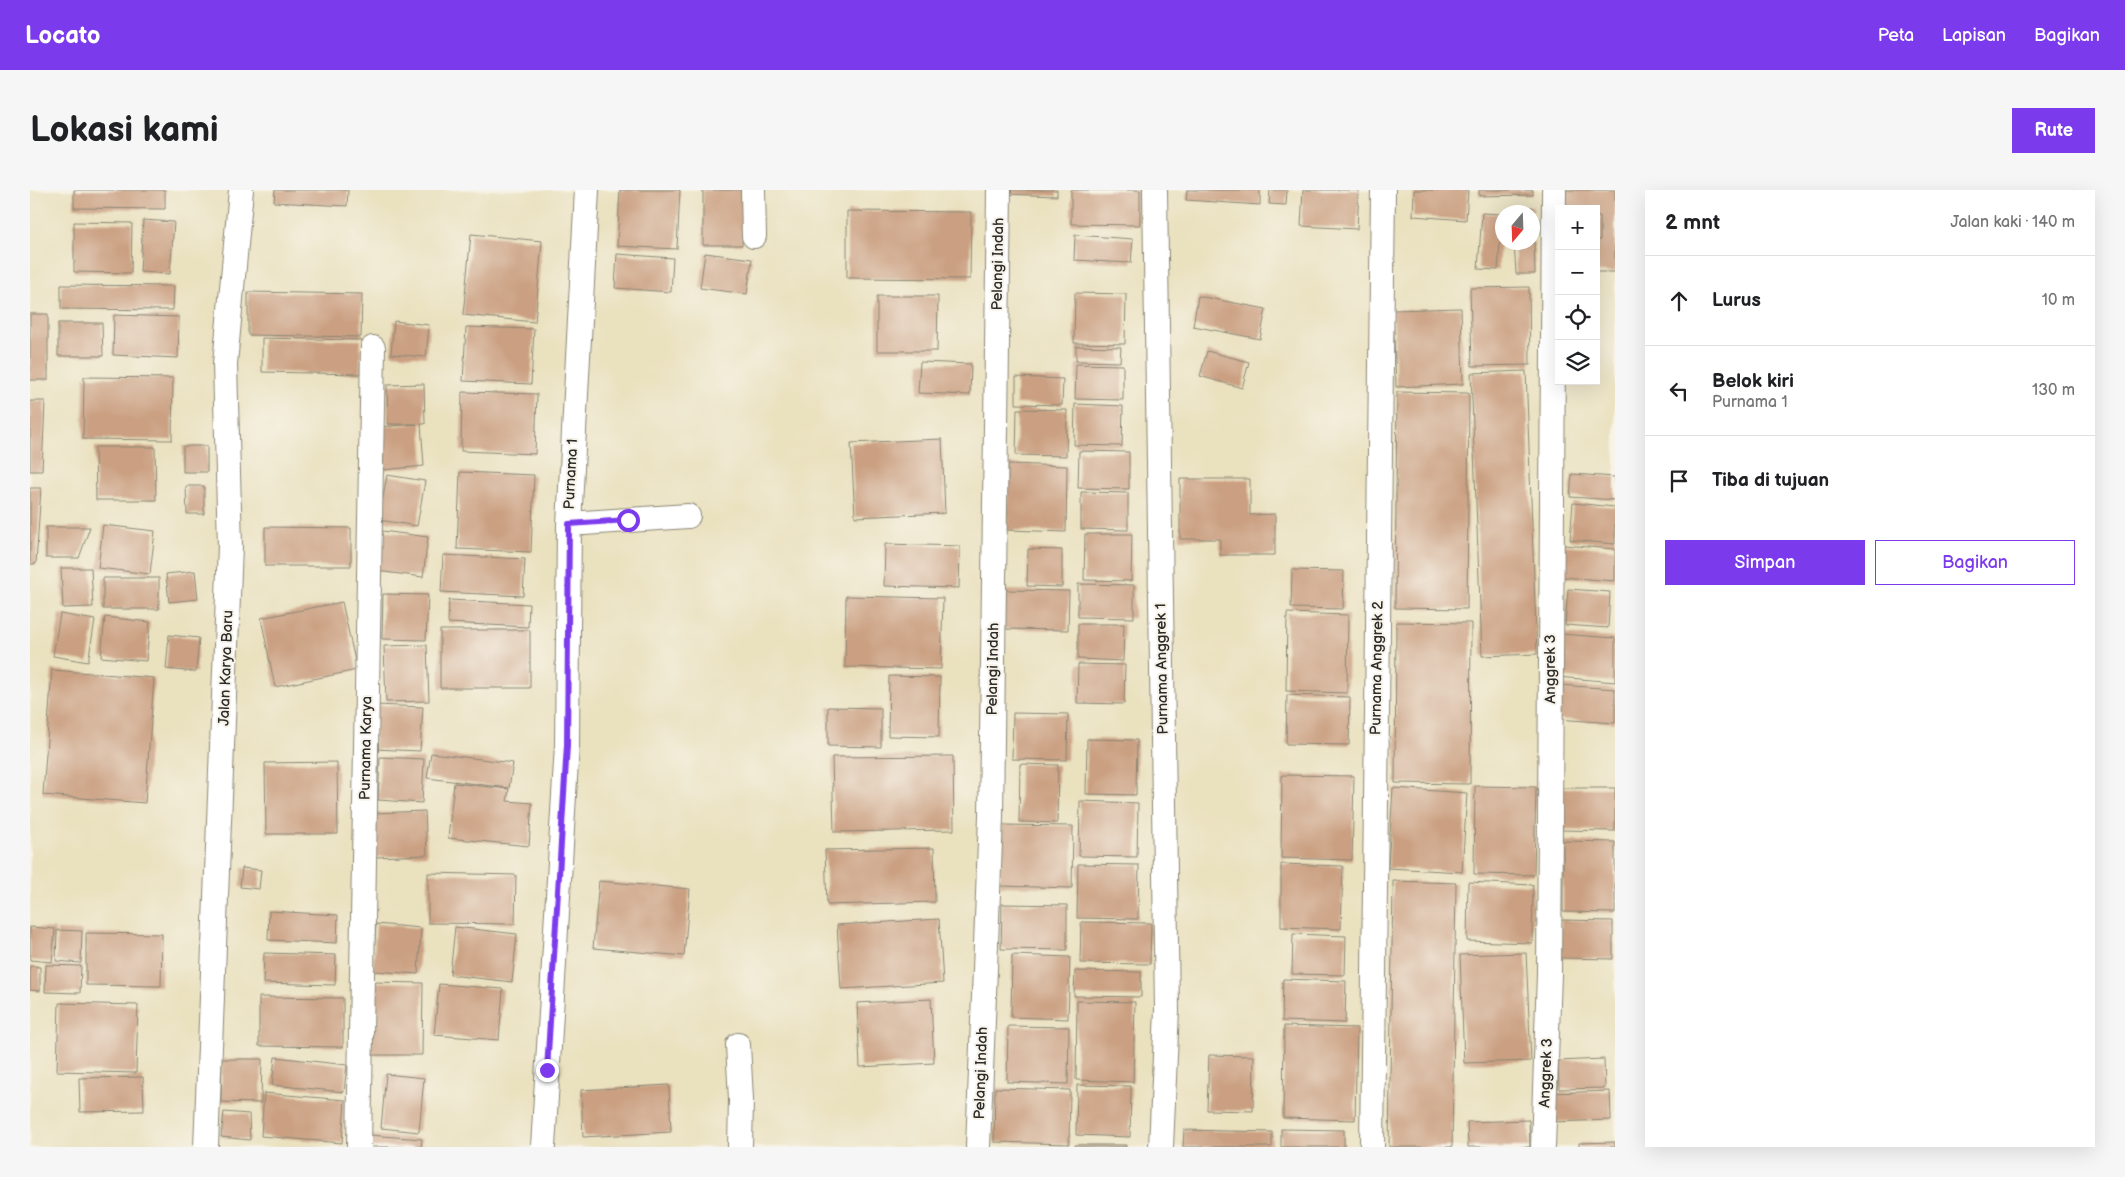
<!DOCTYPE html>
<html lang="id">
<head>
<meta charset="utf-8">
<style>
	:root { --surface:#fff; --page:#f6f6f6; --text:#202124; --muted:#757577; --line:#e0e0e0; --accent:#7c3aed }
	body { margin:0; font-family:"Balsamiq Sans",sans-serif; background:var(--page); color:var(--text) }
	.controls { position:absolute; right:15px; top:15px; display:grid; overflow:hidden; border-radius:0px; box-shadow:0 5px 20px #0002 }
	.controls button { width:45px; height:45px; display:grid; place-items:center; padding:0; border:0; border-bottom:1px solid var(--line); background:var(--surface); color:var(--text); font:25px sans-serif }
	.compass { position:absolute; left:1465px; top:15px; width:45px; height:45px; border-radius:50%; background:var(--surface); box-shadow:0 5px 20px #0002; rotate:199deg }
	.stop { position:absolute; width:15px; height:15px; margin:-11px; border:4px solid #7c3aed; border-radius:50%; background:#fff }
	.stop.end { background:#7c3aed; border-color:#fff; box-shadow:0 1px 5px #0008 }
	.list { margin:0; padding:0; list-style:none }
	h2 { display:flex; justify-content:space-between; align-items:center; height:65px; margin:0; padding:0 20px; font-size:21px }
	h2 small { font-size:16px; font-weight:400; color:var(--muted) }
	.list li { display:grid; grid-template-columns:32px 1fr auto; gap:15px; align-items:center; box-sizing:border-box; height:90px; padding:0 20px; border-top:1px solid var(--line) }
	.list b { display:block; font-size:19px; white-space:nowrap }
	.list p { margin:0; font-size:16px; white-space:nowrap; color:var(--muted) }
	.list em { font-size:16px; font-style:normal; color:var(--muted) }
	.actions { display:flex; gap:10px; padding:15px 20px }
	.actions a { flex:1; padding:11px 0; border:1px solid var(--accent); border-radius:0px; text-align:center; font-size:18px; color:var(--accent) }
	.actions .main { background:var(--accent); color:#fff }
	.icon { flex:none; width:28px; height:28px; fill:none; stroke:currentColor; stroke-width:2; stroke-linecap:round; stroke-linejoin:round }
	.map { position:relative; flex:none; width:1585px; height:957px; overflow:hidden; border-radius:0px }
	header { display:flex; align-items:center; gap:30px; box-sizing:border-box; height:70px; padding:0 25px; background:var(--accent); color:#fff }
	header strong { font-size:24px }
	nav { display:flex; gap:28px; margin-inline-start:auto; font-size:18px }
	.intro { display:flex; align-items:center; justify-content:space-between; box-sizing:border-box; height:120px; padding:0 30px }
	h1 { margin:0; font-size:35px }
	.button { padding:12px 22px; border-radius:0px; background:var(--accent); color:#fff; font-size:18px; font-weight:700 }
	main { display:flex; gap:30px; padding:0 30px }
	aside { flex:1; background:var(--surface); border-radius:0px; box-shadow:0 5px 20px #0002 }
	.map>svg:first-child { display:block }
	.building { fill:#cba082 }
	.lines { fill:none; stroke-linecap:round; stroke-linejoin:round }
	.street-casing { stroke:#8a8675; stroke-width:26 }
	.street { stroke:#fff; stroke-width:24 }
	.route { stroke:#7c3aed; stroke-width:6 }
	.labels { text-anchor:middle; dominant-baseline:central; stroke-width:4; stroke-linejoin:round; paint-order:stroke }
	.street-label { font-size:15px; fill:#2b2b2b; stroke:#f7f3e8 }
</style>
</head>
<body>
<header>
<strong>Locato</strong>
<nav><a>Peta</a><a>Lapisan</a><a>Bagikan</a></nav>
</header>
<div class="intro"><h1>Lokasi kami</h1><a class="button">Rute</a></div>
<main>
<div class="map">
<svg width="1585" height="957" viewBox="0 0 1585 957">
	<rect width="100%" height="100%" fill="#f7f3e8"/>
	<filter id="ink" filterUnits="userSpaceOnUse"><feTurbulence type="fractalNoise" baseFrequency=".02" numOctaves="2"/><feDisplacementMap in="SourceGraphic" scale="10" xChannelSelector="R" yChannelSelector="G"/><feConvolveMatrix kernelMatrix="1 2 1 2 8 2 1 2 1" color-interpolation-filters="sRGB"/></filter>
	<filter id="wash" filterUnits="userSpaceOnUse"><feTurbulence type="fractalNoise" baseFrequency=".0096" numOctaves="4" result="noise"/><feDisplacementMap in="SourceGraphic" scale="20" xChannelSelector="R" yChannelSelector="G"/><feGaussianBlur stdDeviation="1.12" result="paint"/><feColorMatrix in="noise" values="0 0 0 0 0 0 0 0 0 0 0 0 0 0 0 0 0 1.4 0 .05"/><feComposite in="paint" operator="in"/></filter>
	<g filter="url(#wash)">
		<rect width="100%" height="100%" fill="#eae1bf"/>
		<g id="blocks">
			<!-- building -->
			<path class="building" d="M 44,0 L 135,0 L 135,19 L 44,18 Z
				M 245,0 L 318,0 L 317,16 L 244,12 Z
				M 590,0 L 650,0 L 647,59 L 587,56 Z
				M 673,0 L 713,0 L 712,55 L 673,55 Z
				M 975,0 L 1027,0 L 1027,6 L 975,4 Z
				M 1041,0 L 1110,0 L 1110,35 L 1041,34 Z
				M 1157,0 L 1230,0 L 1230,15 L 1156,10 Z
				M 1240,0 L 1257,0 L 1256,15 L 1239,14 Z
				M 1273,0 L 1329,0 L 1327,39 L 1271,36 Z
				M 1384,0 L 1438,0 L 1436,30 L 1383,26 Z
				M 1449,0 L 1503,0 L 1503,5 L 1449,6 Z
				M 1531,0 L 1585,0 L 1585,82 L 1566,82 L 1566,50 L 1570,50 L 1570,26 L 1566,26 L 1566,19 L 1530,19 Z
				M 1503,17 L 1503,22 L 1483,22 L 1483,18 Z
				M 817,21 L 941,22 L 940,89 L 817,88 Z
				M 1452,23 L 1472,24 L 1468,80 L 1448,79 Z
				M 113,30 L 144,32 L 140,84 L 110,82 Z
				M 44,32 L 102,33 L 101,83 L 44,82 Z
				M 441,44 L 512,51 L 505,132 L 433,125 Z
				M 1045,45 L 1103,49 L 1101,73 L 1044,70 Z
				M 1484,52 L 1504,52 L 1505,84 L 1486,84 Z
				M 675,63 L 722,69 L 717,104 L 670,98 Z
				M 587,64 L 643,68 L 641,102 L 585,98 Z
				M 31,95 L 144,96 L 143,120 L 31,119 Z
				M 1499,97 L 1500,175 L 1442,176 L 1440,98 Z
				M 218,102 L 332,104 L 331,147 L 218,145 Z
				M 1045,103 L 1096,104 L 1095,154 L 1044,153 Z
				M 847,106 L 908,106 L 907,161 L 847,161 Z
				M 1168,106 L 1236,119 L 1230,149 L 1163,136 Z
				M 1431,118 L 1433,194 L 1366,197 L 1363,120 Z
				M 0,124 L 18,124 L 18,190 L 0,190 Z
				M 84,125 L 149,127 L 148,168 L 83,165 Z
				M 364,131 L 399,135 L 396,167 L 361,164 Z
				M 28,133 L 72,133 L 73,166 L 28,166 Z
				M 436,137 L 504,139 L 501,194 L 433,191 Z
				M 232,148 L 331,150 L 330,184 L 232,182 Z
				M 1046,156 L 1091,157 L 1090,172 L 1046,171 Z
				M 1177,161 L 1219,172 L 1212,198 L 1170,186 Z
				M 890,172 L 941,174 L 940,205 L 888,203 Z
				M 1046,174 L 1093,175 L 1093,210 L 1045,209 Z
				M 1496,181 L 1507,464 L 1452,466 L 1441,183 Z
				M 54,187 L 143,188 L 142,250 L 53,249 Z
				M 986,187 L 1033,189 L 1032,215 L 986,214 Z
				M 394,194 L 395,234 L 391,234 L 394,276 L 352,280 L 348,237 L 387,234 L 358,234 L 357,195 Z
				M 432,202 L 507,204 L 505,264 L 431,261 Z
				M 1367,202 L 1439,203 L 1437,419 L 1365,418 Z
				M 0,211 L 15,211 L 12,281 L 0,281 Z
				M 1045,214 L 1093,216 L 1092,256 L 1044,255 Z
				M 987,219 L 1037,220 L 1036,266 L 986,265 Z
				M 912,249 L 915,323 L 825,327 L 821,253 Z
				M 153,256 L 177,256 L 177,282 L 153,282 Z
				M 65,257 L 125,257 L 126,310 L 66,310 Z
				M 1049,261 L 1099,262 L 1099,299 L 1048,298 Z
				M 978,274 L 1037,276 L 1036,342 L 977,340 Z
				M 430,282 L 504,285 L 501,362 L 427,359 Z
				M 1542,284 L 1585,287 L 1585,310 L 1540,307 Z
				M 357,285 L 395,291 L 387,336 L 349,330 Z
				M 1150,289 L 1220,289 L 1220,325 L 1245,324 L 1245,365 L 1190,365 L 1190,349 L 1150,349 Z
				M 156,296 L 174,296 L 174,324 L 157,324 Z
				M 0,298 L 11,298 L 6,374 L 0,374 Z
				M 1051,302 L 1098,303 L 1098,340 L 1051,339 Z
				M 1543,313 L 1585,317 L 1585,354 L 1540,350 Z
				M 73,335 L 125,341 L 120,384 L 68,378 Z
				M 16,337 L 60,337 L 49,368 L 16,368 Z
				M 235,337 L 321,338 L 321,376 L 235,376 Z
				M 352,341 L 398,347 L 393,387 L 347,381 Z
				M 1055,344 L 1102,344 L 1101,391 L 1054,390 Z
				M 855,354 L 930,356 L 929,398 L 854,396 Z
				M 1533,355 L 1585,359 L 1585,391 L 1531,387 Z
				M 998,359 L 1032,360 L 1032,397 L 997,396 Z
				M 413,365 L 495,369 L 493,406 L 411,402 Z
				M 31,378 L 61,378 L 63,417 L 33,418 Z
				M 1262,380 L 1314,381 L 1313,419 L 1261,418 Z
				M 165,381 L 168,409 L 139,412 L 136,384 Z
				M 73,388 L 129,388 L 129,419 L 73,419 Z
				M 1048,394 L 1104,395 L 1104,428 L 1048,427 Z
				M 1538,399 L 1580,402 L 1578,438 L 1535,435 Z
				M 974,400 L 1039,401 L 1038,440 L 973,439 Z
				M 353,404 L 398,405 L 396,450 L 352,449 Z
				M 816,406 L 913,408 L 911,479 L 815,477 Z
				M 419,410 L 499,414 L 498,437 L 418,433 Z
				M 312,412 L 327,480 L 245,497 L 231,428 Z
				M 1257,423 L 1318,425 L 1317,503 L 1256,501 Z
				M 30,424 L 65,430 L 58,472 L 23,466 Z
				M 75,427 L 120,432 L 116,471 L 71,467 Z
				M 1366,432 L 1441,433 L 1440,594 L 1365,593 Z
				M 1048,434 L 1094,434 L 1093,471 L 1048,469 Z
				M 410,440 L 500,440 L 500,498 L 410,498 Z
				M 1530,444 L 1585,448 L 1585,492 L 1527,487 Z
				M 139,445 L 169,448 L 166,482 L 136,479 Z
				M 397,455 L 399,511 L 356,512 L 354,456 Z
				M 1048,474 L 1095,475 L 1094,514 L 1047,513 Z
				M 22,480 L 124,488 L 115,613 L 13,605 Z
				M 859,486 L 910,487 L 909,547 L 858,546 Z
				M 1529,495 L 1585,499 L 1585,533 L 1526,529 Z
				M 1257,505 L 1320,507 L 1319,555 L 1256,554 Z
				M 346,515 L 393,517 L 390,561 L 344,559 Z
				M 798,517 L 851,518 L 851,557 L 798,556 Z
				M 983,523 L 1038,524 L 1037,570 L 982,569 Z
				M 1057,549 L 1107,550 L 1106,605 L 1056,604 Z
				M 401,563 L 483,573 L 479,598 L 397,588 Z
				M 923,566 L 924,640 L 804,642 L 802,567 Z
				M 350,567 L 394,569 L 392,613 L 348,610 Z
				M 307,572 L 308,644 L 236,644 L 235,573 Z
				M 990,574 L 1028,575 L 1027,633 L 989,632 Z
				M 1252,585 L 1324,586 L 1322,670 L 1251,668 Z
				M 424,593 L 479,599 L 477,611 L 502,613 L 499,656 L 418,648 Z
				M 1445,596 L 1506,597 L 1504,685 L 1444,684 Z
				M 1363,598 L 1437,603 L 1432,682 L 1358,678 Z
				M 1530,598 L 1585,598 L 1585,641 L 1530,640 Z
				M 1050,611 L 1108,613 L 1107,667 L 1049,666 Z
				M 395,621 L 397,665 L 346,667 L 344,623 Z
				M 971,635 L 1043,636 L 1042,698 L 970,696 Z
				M 1533,651 L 1585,652 L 1585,723 L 1533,722 Z
				M 904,658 L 905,712 L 797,715 L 795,660 Z
				M 1048,674 L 1109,675 L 1108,729 L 1047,728 Z
				M 1251,674 L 1313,676 L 1311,739 L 1251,737 Z
				M 212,678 L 231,680 L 229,699 L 210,697 Z
				M 398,683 L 486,685 L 485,734 L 398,733 Z
				M 569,691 L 660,699 L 654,766 L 563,758 Z
				M 1363,691 L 1426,693 L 1422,957 L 1359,957 Z
				M 1438,692 L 1503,695 L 1502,753 L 1437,751 Z
				M 972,714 L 1037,715 L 1037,760 L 971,759 Z
				M 239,721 L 308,725 L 307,753 L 238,750 Z
				M 909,729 L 913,793 L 811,799 L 807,735 Z
				M 1531,730 L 1583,731 L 1583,769 L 1530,768 Z
				M 1051,732 L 1121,733 L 1120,774 L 1050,773 Z
				M 346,734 L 391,738 L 388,784 L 343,781 Z
				M 0,737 L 25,739 L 22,772 L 0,770 Z
				M 425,737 L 487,744 L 482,792 L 420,785 Z
				M 27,740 L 52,741 L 51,773 L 26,771 Z
				M 56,743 L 132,744 L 131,796 L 56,795 Z
				M 1263,744 L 1316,746 L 1315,785 L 1262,784 Z
				M 234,763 L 306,765 L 305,795 L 233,793 Z
				M 1496,763 L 1501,871 L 1434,873 L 1430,765 Z
				M 982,765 L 1040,767 L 1038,829 L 981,827 Z
				M 16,775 L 51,776 L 50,803 L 15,802 Z
				M 0,776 L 10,777 L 10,801 L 0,800 Z
				M 1045,781 L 1111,782 L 1111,807 L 1044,806 Z
				M 1253,789 L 1316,791 L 1315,833 L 1252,831 Z
				M 340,792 L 393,793 L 392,865 L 338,865 Z
				M 409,794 L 473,799 L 469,850 L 404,845 Z
				M 229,807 L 313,808 L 313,857 L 229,856 Z
				M 901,809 L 904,873 L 830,877 L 827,813 Z
				M 1047,811 L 1105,812 L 1103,892 L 1046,890 Z
				M 29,813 L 108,815 L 106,883 L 27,881 Z
				M 978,836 L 1039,837 L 1038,894 L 977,892 Z
				M 1254,836 L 1327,838 L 1325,930 L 1253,928 Z
				M 1179,865 L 1224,866 L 1223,921 L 1177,920 Z
				M 245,867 L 317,875 L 314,902 L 242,895 Z
				M 192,869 L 232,869 L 231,913 L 191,912 Z
				M 1574,869 L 1575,898 L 1529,899 L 1528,871 Z
				M 356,884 L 394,888 L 389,942 L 351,938 Z
				M 113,887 L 114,921 L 50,922 L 49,888 Z
				M 639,895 L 641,942 L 553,947 L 551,900 Z
				M 1047,895 L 1101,896 L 1100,947 L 1046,945 Z
				M 965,898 L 1040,900 L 1039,954 L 964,952 Z
				M 1580,901 L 1581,930 L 1522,932 L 1521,903 Z
				M 234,903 L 315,910 L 312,953 L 231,946 Z
				M 194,922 L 219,924 L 220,950 L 191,947 Z
				M 1499,930 L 1500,957 L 1438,957 L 1437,932 Z
				M 1251,939 L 1314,940 L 1314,957 L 1251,957 Z
				M 1154,940 L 1242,942 L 1242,957 L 1153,957 Z
				M 339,945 L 392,949 L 391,957 L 339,957 Z
				M 1585,952 L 1585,957 L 1549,957 L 1549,953 Z
				M 1045,955 L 1096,955 L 1096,957 L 1045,957 Z"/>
		</g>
	</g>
	<g filter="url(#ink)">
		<use href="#blocks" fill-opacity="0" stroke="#8a8675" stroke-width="1"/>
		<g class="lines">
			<defs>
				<path id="street" d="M 723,0 L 724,46
					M 1125,0 L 1137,820 L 1131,957
					M 539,334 L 658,326
					M 708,855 L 711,909 L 710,957
					M 176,957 L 200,356 L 195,174 L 211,0
					M 329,957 L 343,158
					M 513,957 L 537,555 L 539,334 L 557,0
					M 948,957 L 961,627 L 969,0
					M 1342,957 L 1353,0
					M 1513,957 L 1519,784 L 1524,0"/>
			</defs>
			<!-- street casing -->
			<use href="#street" class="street-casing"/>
			<!-- street -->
			<use href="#street" class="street"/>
		</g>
	</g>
	<g class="lines" filter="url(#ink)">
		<!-- route -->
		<path class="route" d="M 517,880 L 537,555 L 539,334 L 598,330"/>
	</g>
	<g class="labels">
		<!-- street labels -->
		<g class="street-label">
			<text transform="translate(968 74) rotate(-89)">Pelangi Indah</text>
			<text transform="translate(541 284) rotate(-87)">Purnama 1</text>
			<text transform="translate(196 478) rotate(-88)">Jalan Karya Baru</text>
			<text transform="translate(1347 478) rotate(-89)">Purnama Anggrek 2</text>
			<text transform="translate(963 479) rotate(-89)">Pelangi Indah</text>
			<text transform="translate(1132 479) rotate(-91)">Purnama Anggrek 1</text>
			<text transform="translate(1520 479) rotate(-90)">Anggrek 3</text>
			<text transform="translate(336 558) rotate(-89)">Purnama Karya</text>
			<text transform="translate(951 883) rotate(-88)">Pelangi Indah</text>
			<text transform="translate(1516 883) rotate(-88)">Anggrek 3</text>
		</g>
	</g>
</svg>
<div class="controls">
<button>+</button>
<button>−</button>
<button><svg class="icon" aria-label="locate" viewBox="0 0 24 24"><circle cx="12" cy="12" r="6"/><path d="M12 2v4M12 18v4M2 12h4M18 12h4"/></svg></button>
<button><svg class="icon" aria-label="layers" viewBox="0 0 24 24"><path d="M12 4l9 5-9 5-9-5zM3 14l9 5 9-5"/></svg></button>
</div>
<svg class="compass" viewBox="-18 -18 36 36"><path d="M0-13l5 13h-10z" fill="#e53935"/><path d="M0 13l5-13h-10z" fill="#757577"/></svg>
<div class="stop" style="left:598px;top:330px"></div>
<div class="stop end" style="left:517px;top:880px"></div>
</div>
<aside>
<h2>2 mnt<small>Jalan kaki · 140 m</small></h2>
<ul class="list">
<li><svg class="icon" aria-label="ahead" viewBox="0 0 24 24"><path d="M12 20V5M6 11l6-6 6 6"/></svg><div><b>Lurus</b></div><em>10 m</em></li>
<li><svg class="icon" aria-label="left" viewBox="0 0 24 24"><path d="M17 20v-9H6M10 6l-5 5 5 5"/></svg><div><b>Belok kiri</b><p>Purnama 1</p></div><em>130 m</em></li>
<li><svg class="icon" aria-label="arrive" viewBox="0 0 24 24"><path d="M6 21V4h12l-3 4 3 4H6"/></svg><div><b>Tiba di tujuan</b></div></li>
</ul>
<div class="actions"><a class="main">Simpan</a><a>Bagikan</a></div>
</aside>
</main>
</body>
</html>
